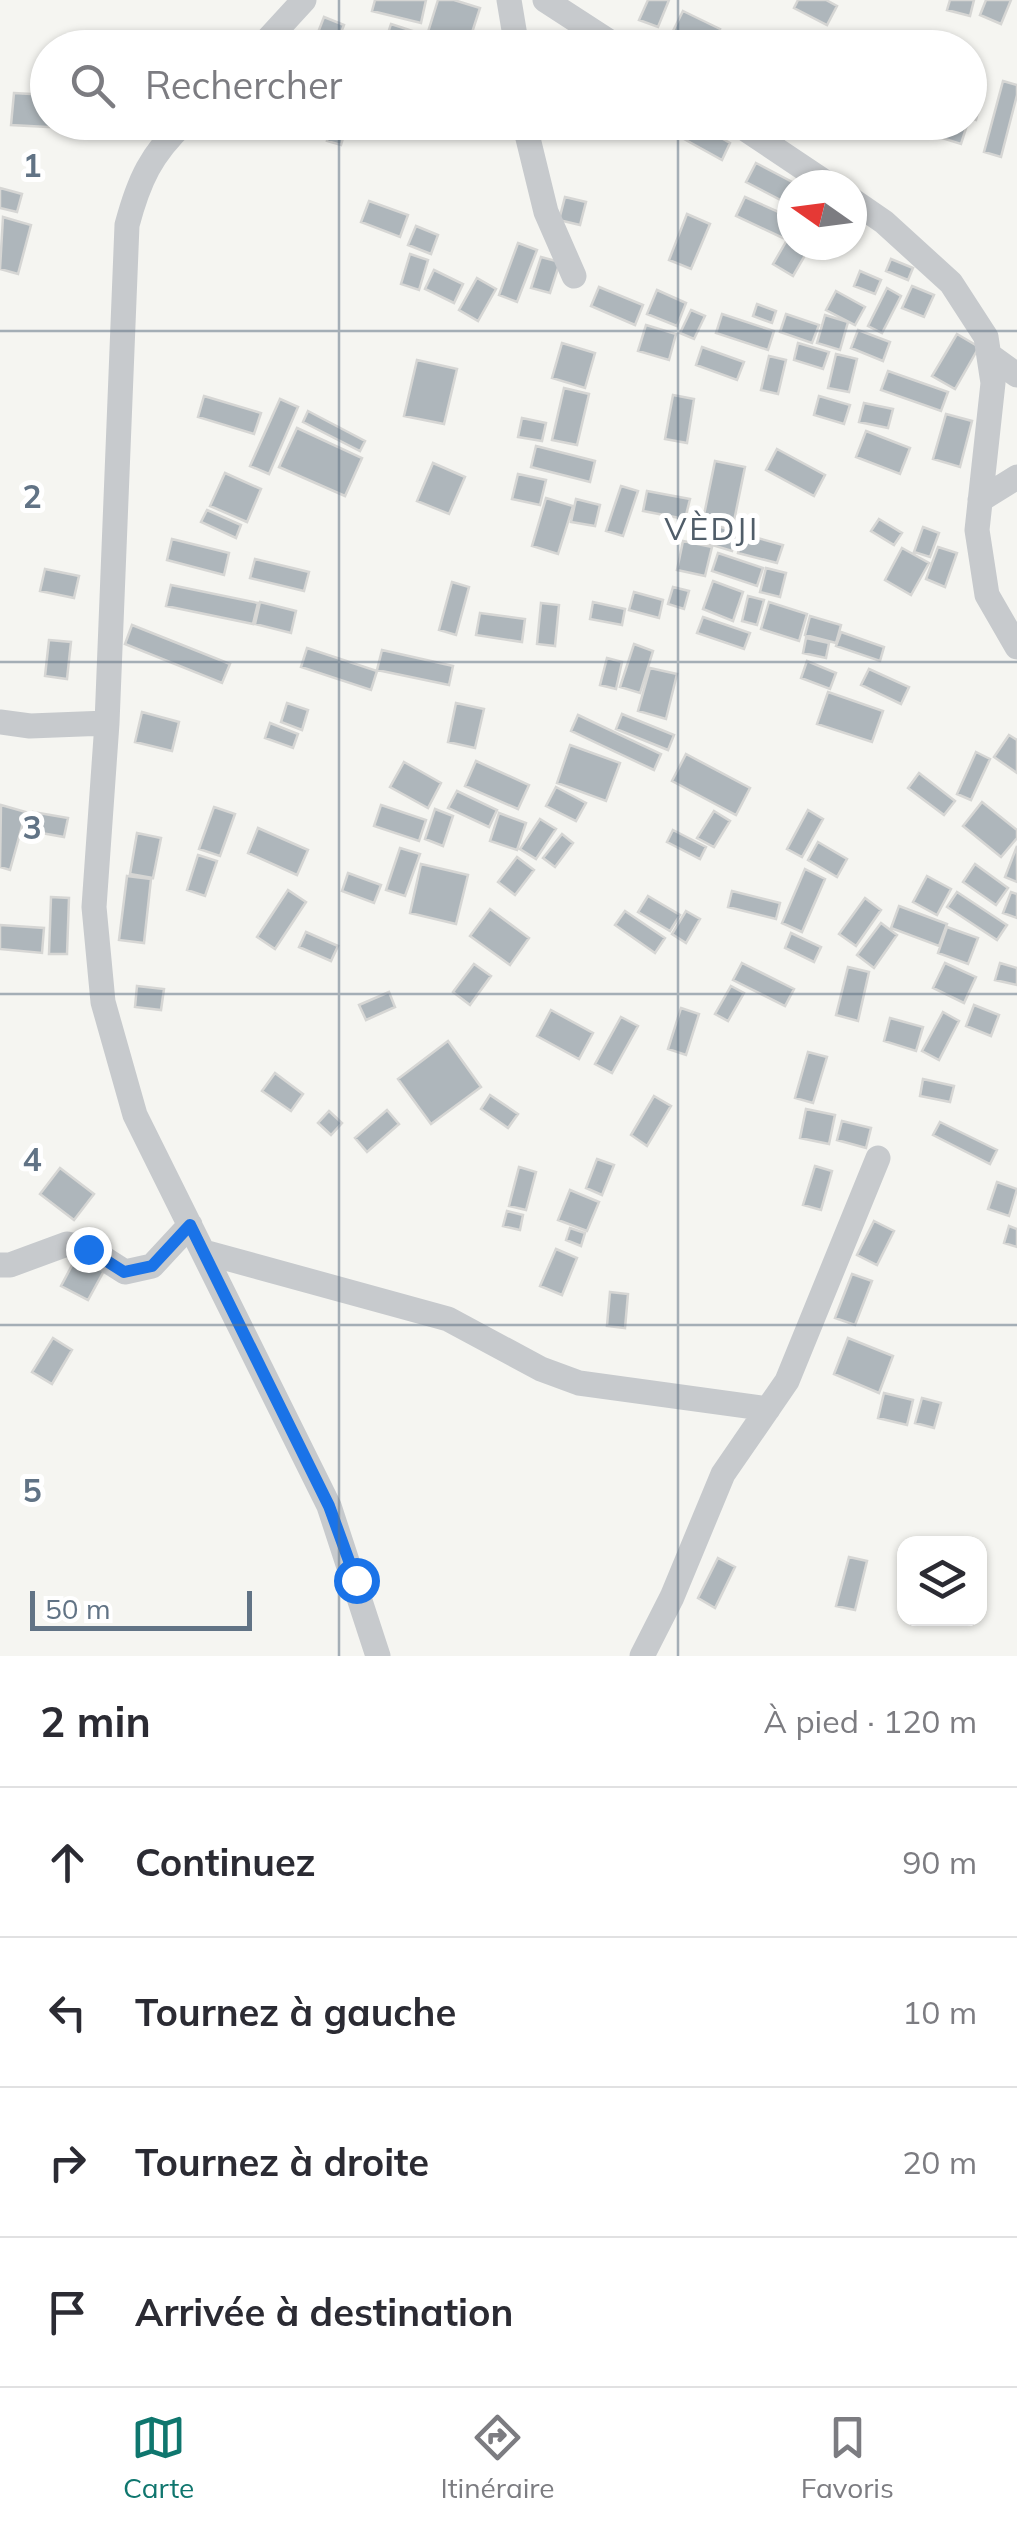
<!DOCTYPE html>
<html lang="fr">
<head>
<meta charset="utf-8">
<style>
	:root { --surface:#fff; --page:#f2f2f3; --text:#2b2b33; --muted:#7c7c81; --line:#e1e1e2; --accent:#0f766e }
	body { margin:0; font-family:Mulish,sans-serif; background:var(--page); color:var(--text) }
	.controls { position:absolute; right:30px; bottom:30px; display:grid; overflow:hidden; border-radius:20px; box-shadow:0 2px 8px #0004 }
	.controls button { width:90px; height:90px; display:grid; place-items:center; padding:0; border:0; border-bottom:2px solid var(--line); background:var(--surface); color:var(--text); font:50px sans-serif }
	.compass { position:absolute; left:777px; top:170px; width:90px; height:90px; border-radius:50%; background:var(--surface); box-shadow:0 2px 8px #0004; rotate:284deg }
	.scale { position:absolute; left:30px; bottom:25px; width:222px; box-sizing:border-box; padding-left:10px; border:5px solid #617385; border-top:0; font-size:28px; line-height:35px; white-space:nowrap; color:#617385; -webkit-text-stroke:8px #fff; paint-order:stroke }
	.stop { position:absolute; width:30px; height:30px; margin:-22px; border:8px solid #1a73e8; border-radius:50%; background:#fff }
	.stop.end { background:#1a73e8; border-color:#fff; box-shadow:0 2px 10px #0008 }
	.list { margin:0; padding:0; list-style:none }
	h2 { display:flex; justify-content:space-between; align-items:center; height:130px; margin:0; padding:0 40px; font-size:42px }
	h2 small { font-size:32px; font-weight:400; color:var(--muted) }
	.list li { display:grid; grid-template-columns:65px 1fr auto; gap:30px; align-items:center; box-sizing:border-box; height:150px; padding:0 40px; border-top:2px solid var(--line) }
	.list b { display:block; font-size:38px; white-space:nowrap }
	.list em { font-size:32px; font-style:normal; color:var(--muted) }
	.icon { flex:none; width:55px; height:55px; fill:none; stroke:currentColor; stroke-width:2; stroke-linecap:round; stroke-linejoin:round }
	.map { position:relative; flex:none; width:1017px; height:1656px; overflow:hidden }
	.search { position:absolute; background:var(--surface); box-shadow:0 2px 8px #0004; left:30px; right:30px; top:30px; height:110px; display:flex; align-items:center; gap:25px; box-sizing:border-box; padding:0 35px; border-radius:55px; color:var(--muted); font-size:38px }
	.sheet { height:730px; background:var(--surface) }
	nav { display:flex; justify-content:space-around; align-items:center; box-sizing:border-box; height:140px; border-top:2px solid var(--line); background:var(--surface); font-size:28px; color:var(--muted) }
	nav a { display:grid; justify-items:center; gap:5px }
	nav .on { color:var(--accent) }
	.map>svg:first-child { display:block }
	.building { fill:#aeb6bb; stroke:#d6d6d4; stroke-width:2.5 }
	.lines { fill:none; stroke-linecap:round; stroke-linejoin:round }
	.street { stroke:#c7cacd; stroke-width:25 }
	.route { stroke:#1a73e8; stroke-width:12 }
	.grid { fill:none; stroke:#617385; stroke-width:2.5; stroke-opacity:0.55 }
	.labels { text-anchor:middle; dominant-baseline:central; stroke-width:10; stroke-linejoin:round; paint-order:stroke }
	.quarter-label { font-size:32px; letter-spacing:2.5px; fill:#505d69; stroke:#fff }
	.grid-label { font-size:32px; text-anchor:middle; font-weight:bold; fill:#617385; stroke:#fff; stroke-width:10; stroke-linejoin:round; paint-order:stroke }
</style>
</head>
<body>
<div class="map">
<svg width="1017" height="1656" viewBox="0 0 1017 1656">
	<rect width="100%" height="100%" fill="#f5f5f1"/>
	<!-- building -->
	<path class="building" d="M 375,0 L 426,0 L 421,23 L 372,11 Z
		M 438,0 L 454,0 L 480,8 L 467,48 L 423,48 Z
		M 648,0 L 669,0 L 658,27 L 639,20 Z
		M 798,0 L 826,0 L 837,6 L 827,25 L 794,8 Z
		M 950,0 L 974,0 L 970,16 L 947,10 Z
		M 986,0 L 1011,0 L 1001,24 L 980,15 Z
		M 683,11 L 720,29 L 711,48 L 681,48 L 668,41 Z
		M 324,17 L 344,25 L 335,48 L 312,48 Z
		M 391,24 L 422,34 L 418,48 L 383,48 Z
		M 970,80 L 985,84 L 976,120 L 970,118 Z
		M 1003,81 L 1017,85 L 1017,95 L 1001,157 L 984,152 Z
		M 14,93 L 48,95 L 48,122 L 67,122 L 66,128 L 11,125 Z
		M 333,122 L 348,122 L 341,145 L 327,141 Z
		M 681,122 L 693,122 L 730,143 L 722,160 L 675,134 Z
		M 912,122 L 968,122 L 961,144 L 910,128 Z
		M 756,163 L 798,185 L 792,185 L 792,206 L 746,182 Z
		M 0,188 L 22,194 L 17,212 L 0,208 Z
		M 565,197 L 586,202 L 580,225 L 559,220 Z
		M 745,197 L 792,218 L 783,238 L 736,216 Z
		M 369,201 L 408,215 L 400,237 L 361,222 Z
		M 687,214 L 710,224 L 691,269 L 669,260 Z
		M 3,217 L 31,225 L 18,274 L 0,269 Z
		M 416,226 L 438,235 L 431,254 L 408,245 Z
		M 791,233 L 792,245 L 811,245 L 793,276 L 773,264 Z
		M 518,243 L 537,250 L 517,302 L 499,295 Z
		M 410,254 L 428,260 L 419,290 L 401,284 Z
		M 541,257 L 560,262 L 550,293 L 531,288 Z
		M 891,259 L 913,268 L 908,280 L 886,271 Z
		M 434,270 L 463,284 L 454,303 L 425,289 Z
		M 860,271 L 881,280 L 875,294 L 854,286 Z
		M 477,278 L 496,289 L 478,321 L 459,310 Z
		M 912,286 L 934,295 L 924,317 L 902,308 Z
		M 599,287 L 643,305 L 635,325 L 591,306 Z
		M 887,288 L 901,296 L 882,333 L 868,326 Z
		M 657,290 L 686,303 L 677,326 L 647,314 Z
		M 836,291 L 865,307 L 855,325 L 826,310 Z
		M 757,304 L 776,311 L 772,323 L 753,316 Z
		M 691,310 L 705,316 L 694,339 L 680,333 Z
		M 722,314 L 774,331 L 768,350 L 716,333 Z
		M 786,314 L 819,325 L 812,343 L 780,332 Z
		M 825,315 L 848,322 L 840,350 L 817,343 Z
		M 646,325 L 676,334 L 669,360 L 638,351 Z
		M 858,330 L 890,342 L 883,361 L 851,348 Z
		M 957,334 L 979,347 L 955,389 L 932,376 Z
		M 562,343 L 595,353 L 585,388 L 552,378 Z
		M 798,343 L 829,352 L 823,369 L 794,360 Z
		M 702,347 L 744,362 L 737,380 L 696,365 Z
		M 836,354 L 857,359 L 849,392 L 828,388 Z
		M 769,356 L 786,360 L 778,394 L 761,390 Z
		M 417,360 L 457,369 L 444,424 L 404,416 Z
		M 888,371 L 948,392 L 941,411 L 881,390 Z
		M 564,388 L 589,394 L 577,445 L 552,440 Z
		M 673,395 L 694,399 L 687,443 L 665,439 Z
		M 204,396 L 261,413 L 254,434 L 198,417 Z
		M 819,396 L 850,405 L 844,424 L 814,415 Z
		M 280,399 L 298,407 L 269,474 L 250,466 Z
		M 864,403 L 893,409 L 888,428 L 859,422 Z
		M 308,411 L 365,441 L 360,451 L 303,422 Z
		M 946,414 L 972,421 L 960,467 L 933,459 Z
		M 522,418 L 546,423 L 542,441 L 518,437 Z
		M 297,428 L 362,458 L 345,496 L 279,467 Z
		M 866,431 L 910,448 L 900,474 L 856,457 Z
		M 536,446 L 595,461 L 590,482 L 531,467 Z
		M 777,449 L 825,475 L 814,496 L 766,470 Z
		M 715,461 L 745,467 L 734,521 L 704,515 Z
		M 433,463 L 465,477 L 449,514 L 417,501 Z
		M 225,473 L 261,489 L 247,522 L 210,506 Z
		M 518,474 L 546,480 L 540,505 L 512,499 Z
		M 621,486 L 638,491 L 623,536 L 606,531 Z
		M 647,491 L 690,499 L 685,519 L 643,511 Z
		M 546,498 L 573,506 L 558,554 L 532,546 Z
		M 576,499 L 600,505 L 595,526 L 571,522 Z
		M 207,510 L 241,525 L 236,538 L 201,522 Z
		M 879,519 L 902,533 L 894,545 L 871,531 Z
		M 697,520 L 738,532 L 732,551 L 692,539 Z
		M 923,527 L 939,533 L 930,557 L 914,552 Z
		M 743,534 L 783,545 L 777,563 L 738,553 Z
		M 172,539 L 229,553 L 224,575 L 167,560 Z
		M 683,541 L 712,547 L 705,576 L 677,570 Z
		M 938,547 L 957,553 L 945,587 L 926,579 Z
		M 902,548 L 929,563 L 911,595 L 885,580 Z
		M 718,553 L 763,568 L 757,586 L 712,571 Z
		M 255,559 L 309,572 L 304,591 L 250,578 Z
		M 766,568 L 786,573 L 780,597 L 760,592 Z
		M 45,569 L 79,576 L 74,598 L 40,591 Z
		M 713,581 L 743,592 L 733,621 L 703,609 Z
		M 452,582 L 469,587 L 456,635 L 439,630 Z
		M 171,585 L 258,603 L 253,624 L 166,606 Z
		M 673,587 L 689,591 L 684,609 L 668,604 Z
		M 634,592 L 663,600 L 659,618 L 629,610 Z
		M 748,596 L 764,600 L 757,625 L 742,621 Z
		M 260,602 L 296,611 L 291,633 L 255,624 Z
		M 593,602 L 625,609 L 622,625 L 590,619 Z
		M 769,602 L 807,614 L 799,641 L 761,629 Z
		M 541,603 L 559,605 L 555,646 L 537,644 Z
		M 480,613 L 525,619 L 522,642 L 476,635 Z
		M 810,616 L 841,625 L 836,643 L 805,635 Z
		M 703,617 L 750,633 L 744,649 L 697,633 Z
		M 132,625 L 230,664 L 222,683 L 125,644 Z
		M 841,632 L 884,647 L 880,661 L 836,646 Z
		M 806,638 L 829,643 L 826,658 L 803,653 Z
		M 49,640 L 71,642 L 67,679 L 45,676 Z
		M 634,644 L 653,651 L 640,693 L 620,687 Z
		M 307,648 L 377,671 L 371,690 L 301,667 Z
		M 382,650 L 453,666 L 449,685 L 377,670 Z
		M 607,658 L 622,662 L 616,689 L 600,685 Z
		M 807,661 L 836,673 L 830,689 L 801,678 Z
		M 650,668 L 677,674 L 666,719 L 638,711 Z
		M 869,669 L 909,687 L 901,704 L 861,685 Z
		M 828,692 L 883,711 L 872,742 L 817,724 Z
		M 287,703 L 308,710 L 302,730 L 281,722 Z
		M 456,703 L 484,709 L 475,748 L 448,742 Z
		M 142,712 L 179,722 L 172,751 L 135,742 Z
		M 622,714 L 674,735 L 668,750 L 616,729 Z
		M 578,715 L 661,754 L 654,770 L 571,731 Z
		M 270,723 L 298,734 L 293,748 L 265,738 Z
		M 1009,735 L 1017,740 L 1017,773 L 994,757 Z
		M 570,745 L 620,763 L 606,801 L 557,783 Z
		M 976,752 L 990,759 L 971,800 L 957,794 Z
		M 686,754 L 750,788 L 736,815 L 672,781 Z
		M 476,761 L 529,785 L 518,809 L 465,786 Z
		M 404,762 L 441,783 L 428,808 L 390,787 Z
		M 919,773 L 955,801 L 944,815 L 908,788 Z
		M 556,787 L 586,803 L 576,821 L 546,806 Z
		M 457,791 L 497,810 L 489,827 L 448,808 Z
		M 982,802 L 1017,830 L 1017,838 L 1001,857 L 963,826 Z
		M 1,805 L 26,812 L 10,870 L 0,867 Z
		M 381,805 L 426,820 L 419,841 L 374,826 Z
		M 214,807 L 235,814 L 220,856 L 199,849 Z
		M 435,809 L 453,816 L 443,846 L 425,839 Z
		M 808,810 L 823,819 L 802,857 L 787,849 Z
		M 714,811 L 730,821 L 714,847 L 697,838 Z
		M 33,812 L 68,818 L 64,837 L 30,831 Z
		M 499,813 L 526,823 L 517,850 L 490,841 Z
		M 540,819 L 556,829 L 536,859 L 520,849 Z
		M 258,828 L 308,850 L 297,875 L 248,853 Z
		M 673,830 L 706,847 L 700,859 L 667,842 Z
		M 137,833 L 161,838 L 153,878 L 130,874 Z
		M 562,834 L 573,843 L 555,867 L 543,858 Z
		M 818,842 L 847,859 L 837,877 L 808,860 Z
		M 1017,846 L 1017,882 L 1005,877 Z
		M 400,848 L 420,854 L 405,896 L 386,890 Z
		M 198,855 L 217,861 L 205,896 L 187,890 Z
		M 517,857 L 534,870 L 515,895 L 498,882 Z
		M 421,864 L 468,875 L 456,924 L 410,913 Z
		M 975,864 L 1008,888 L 996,905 L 963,882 Z
		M 805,869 L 825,879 L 802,932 L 782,923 Z
		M 348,873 L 381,885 L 374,903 L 342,891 Z
		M 127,876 L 151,879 L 144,943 L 119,940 Z
		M 927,876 L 951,889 L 937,915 L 913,902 Z
		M 288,890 L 306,902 L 275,949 L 257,937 Z
		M 732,891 L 780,903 L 776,919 L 728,907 Z
		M 957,892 L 1007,925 L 997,940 L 947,907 Z
		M 1011,892 L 1017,894 L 1017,918 L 1003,913 Z
		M 648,896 L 680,915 L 670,931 L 638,912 Z
		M 51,897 L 69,898 L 67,954 L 49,954 Z
		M 865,898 L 881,910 L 856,946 L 839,934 Z
		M 899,906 L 947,924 L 939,946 L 891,928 Z
		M 490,909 L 529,938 L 510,965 L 470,936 Z
		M 625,911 L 665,938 L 655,953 L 615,925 Z
		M 686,911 L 700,919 L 686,943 L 672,934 Z
		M 881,923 L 897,935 L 874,968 L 857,955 Z
		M 0,925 L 44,928 L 42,953 L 0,949 Z
		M 947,927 L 978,938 L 968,964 L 938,953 Z
		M 306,932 L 338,946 L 331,961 L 299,947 Z
		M 791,933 L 821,947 L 814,962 L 785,948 Z
		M 742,963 L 794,989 L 785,1006 L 733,980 Z
		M 945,963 L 976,977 L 964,1003 L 933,988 Z
		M 1000,963 L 1017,968 L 1017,985 L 995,980 Z
		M 474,964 L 491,976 L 470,1005 L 453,992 Z
		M 848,967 L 869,972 L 858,1021 L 836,1015 Z
		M 137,986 L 164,989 L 161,1010 L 135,1007 Z
		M 731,986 L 744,993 L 728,1021 L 715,1014 Z
		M 389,992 L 395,1007 L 366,1020 L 359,1005 Z
		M 974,1005 L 999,1015 L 991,1036 L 966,1026 Z
		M 681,1008 L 699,1014 L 686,1055 L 668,1049 Z
		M 551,1010 L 593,1033 L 579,1059 L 537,1036 Z
		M 943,1012 L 959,1021 L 939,1060 L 922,1051 Z
		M 621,1017 L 638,1026 L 612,1073 L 595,1064 Z
		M 890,1018 L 923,1027 L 916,1051 L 884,1041 Z
		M 448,1041 L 481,1087 L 431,1124 L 398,1079 Z
		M 808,1052 L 827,1057 L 813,1103 L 795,1098 Z
		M 275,1073 L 303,1094 L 291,1111 L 262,1091 Z
		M 923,1079 L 954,1086 L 950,1102 L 920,1096 Z
		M 490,1095 L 518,1114 L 508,1128 L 481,1109 Z
		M 654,1096 L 671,1106 L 647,1146 L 631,1135 Z
		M 806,1109 L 835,1115 L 829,1144 L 800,1138 Z
		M 387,1110 L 399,1124 L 367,1152 L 355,1138 Z
		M 329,1111 L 342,1123 L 331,1135 L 318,1123 Z
		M 842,1121 L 871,1128 L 866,1148 L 837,1140 Z
		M 940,1122 L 997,1150 L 990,1164 L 933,1135 Z
		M 597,1159 L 614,1165 L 602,1195 L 586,1188 Z
		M 815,1166 L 832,1171 L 821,1210 L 803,1205 Z
		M 519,1167 L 536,1172 L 526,1210 L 509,1206 Z
		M 60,1168 L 94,1194 L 74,1220 L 40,1194 Z
		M 997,1182 L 1017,1189 L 1009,1216 L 988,1209 Z
		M 570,1190 L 599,1202 L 587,1231 L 558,1220 Z
		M 507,1211 L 523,1215 L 520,1230 L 503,1226 Z
		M 874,1221 L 894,1231 L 877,1265 L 857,1255 Z
		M 1009,1226 L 1017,1229 L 1017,1247 L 1004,1243 Z
		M 570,1228 L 585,1233 L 581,1246 L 566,1240 Z
		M 556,1249 L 577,1258 L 562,1295 L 540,1286 Z
		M 78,1254 L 105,1269 L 88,1300 L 61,1286 Z
		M 852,1274 L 872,1281 L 855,1325 L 835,1318 Z
		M 610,1292 L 628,1294 L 625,1328 L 607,1326 Z
		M 53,1338 L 72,1350 L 52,1384 L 32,1372 Z
		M 848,1338 L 893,1356 L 879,1393 L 834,1374 Z
		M 884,1393 L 913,1400 L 907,1425 L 878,1418 Z
		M 922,1398 L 941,1403 L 934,1428 L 915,1423 Z
		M 849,1557 L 867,1561 L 855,1610 L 836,1606 Z
		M 718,1558 L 735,1567 L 715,1608 L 698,1598 Z"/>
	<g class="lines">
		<!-- street -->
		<path class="street" d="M 509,0 L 517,48
			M 545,0 L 619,48
			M 260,48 L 304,0
			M 185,122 C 151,154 139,180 127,225 L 107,723 L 94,907 L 103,1002 L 135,1115 L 329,1506 L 378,1656
			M 524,122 L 546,212 L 574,276
			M 735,122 L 829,185
			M 852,200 L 884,222 L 951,283 L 986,337 L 993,383 L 977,530 L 987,595 L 1017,647
			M 989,355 L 1017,375
			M 980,500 L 1017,477
			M 0,722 L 30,726 L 107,723
			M 204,1252 L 448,1319 L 541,1369 L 579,1383 L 768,1409
			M 0,1265 L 10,1265 L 67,1244 L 89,1249 L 125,1272 L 152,1266 L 190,1225
			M 642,1656 L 672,1597 L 723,1474 L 787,1381 L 878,1158"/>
	</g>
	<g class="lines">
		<!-- route -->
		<path class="route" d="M 88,1249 L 124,1272 L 152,1266 L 190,1225 L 329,1506 L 356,1580"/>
	</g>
	<!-- grid -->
	<path class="grid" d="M 339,0 L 339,48M 678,0 L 678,48M 339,122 L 339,1656M 678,122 L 678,1656M 0,331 L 1017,331M 0,662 L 1017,662M 0,994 L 1017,994M 0,1325 L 1017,1325"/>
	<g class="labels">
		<!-- quarter labels -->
		<g class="quarter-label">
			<text x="712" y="528">VÈDJI</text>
		</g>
	</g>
	<g class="grid-label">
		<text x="32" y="177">1</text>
		<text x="32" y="508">2</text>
		<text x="32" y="839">3</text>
		<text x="32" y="1171">4</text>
		<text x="32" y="1502">5</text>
	</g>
</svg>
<div class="controls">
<button><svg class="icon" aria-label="layers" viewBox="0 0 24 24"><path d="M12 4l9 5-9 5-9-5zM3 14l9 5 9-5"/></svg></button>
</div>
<svg class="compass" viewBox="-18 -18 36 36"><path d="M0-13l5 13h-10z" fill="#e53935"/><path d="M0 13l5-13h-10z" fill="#7c7c81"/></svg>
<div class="scale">50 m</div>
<div class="stop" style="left:356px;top:1580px"></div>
<div class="stop end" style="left:88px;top:1249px"></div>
<div class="search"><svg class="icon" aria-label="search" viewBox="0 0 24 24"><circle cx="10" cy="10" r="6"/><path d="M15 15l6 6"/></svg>Rechercher</div>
</div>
<section class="sheet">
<h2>2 min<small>À pied · 120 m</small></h2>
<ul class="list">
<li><svg class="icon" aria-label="ahead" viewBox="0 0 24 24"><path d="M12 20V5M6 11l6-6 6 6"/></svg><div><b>Continuez</b></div><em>90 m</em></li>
<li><svg class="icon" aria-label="left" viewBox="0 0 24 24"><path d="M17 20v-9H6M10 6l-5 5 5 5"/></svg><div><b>Tournez à gauche</b></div><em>10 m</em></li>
<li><svg class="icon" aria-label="right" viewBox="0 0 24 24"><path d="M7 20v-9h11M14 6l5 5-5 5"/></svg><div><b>Tournez à droite</b></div><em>20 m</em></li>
<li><svg class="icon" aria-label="arrive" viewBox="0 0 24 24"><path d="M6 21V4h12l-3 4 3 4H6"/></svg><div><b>Arrivée à destination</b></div></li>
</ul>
</section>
<nav>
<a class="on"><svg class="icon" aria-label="map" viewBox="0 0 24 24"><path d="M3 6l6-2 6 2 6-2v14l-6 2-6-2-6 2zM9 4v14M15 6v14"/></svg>Carte</a>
<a><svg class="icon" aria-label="directions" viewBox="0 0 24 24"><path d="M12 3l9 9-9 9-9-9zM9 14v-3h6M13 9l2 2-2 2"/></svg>Itinéraire</a>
<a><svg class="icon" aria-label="saved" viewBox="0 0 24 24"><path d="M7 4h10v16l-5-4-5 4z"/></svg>Favoris</a>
</nav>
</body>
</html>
